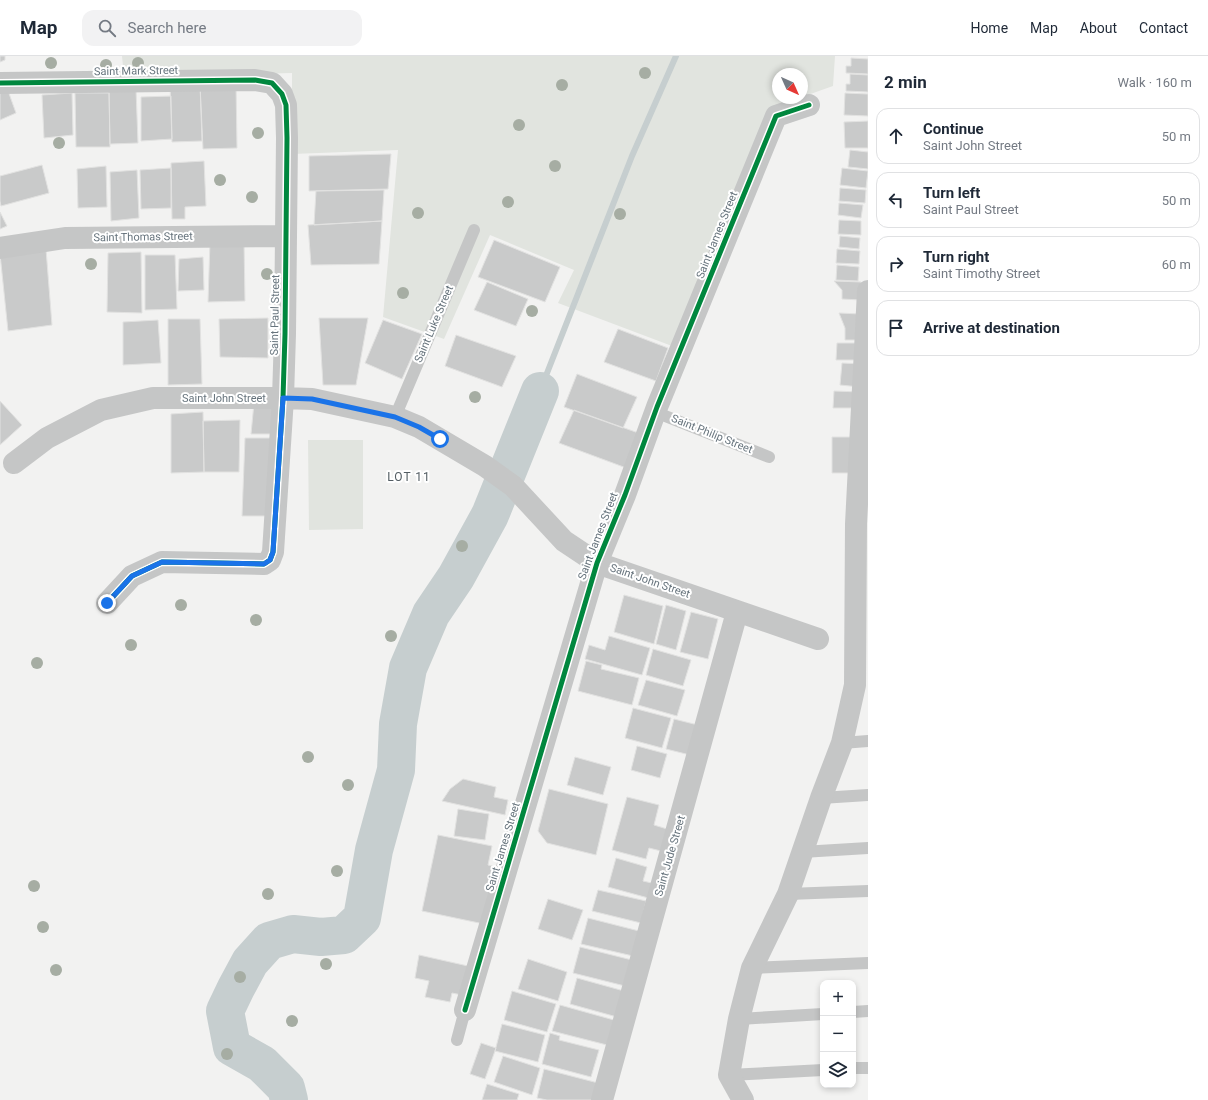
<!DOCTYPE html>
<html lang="en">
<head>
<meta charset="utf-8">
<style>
	:root { --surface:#fff; --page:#f2f2f3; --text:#1f2937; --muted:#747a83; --line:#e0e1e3 }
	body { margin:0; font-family:Roboto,sans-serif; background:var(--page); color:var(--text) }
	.controls { position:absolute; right:12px; bottom:12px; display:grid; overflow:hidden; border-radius:8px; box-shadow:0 2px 6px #0003 }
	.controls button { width:36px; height:36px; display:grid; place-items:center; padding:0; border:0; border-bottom:1px solid var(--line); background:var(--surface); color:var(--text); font:20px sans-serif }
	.compass { position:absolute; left:772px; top:12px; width:36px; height:36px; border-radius:50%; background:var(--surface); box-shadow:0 2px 6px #0003; rotate:135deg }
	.stop { position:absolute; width:12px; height:12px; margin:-9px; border:3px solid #1a73e8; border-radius:50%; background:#fff }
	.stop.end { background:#1a73e8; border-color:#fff; box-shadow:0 1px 4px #0008 }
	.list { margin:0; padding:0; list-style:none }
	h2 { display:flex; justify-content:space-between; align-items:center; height:52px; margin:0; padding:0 16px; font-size:17px }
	h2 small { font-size:13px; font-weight:400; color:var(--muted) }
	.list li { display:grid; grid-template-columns:26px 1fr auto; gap:12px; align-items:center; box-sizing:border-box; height:56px; margin:0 8px 8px; padding:0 8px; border:1px solid var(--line); border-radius:12px }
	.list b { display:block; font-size:15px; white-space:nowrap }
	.list p { margin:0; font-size:13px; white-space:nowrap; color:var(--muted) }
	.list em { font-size:13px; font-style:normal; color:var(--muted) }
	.icon { flex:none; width:22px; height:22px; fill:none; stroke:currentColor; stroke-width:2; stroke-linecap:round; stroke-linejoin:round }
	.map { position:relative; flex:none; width:868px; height:1044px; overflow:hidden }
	header { display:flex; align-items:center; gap:24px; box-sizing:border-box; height:56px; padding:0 20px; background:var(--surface); border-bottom:1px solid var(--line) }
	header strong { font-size:19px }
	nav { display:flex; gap:22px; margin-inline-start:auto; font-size:14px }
	.search { width:280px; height:36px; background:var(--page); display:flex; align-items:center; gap:10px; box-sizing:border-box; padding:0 14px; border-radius:12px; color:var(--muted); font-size:15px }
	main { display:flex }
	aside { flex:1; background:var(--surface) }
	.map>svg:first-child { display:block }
	.green { fill:#e1e4df }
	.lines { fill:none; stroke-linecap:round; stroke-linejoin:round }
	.stream { stroke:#c6cecf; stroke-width:6 }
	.river { stroke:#c6cecf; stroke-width:38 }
	.building { fill:#c9caca; stroke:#e2e2e1 }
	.lane { stroke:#c5c6c6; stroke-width:12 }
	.street { stroke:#c5c6c6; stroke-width:22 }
	.cycleway-casing { stroke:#fff; stroke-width:8 }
	.cycleway { stroke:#00873e; stroke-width:5 }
	.tree { fill:#a6ada3 }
	.route { stroke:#1a73e8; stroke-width:5 }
	.labels { text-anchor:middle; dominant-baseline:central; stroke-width:4; stroke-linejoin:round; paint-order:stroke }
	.street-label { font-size:11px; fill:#67747d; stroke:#fff }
	.neighbourhood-label { font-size:12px; letter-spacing:1px; fill:#535d63; stroke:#fff }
</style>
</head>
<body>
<header>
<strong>Map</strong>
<div class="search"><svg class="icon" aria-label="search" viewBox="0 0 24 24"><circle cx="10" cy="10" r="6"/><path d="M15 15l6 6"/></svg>Search here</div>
<nav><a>Home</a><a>Map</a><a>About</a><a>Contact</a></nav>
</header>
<main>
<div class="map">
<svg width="868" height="1044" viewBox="0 0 868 1044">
	<rect width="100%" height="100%" fill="#f2f2f1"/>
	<!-- green -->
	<path class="green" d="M 122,0 L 835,0 L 833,30 L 802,41 L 802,18 L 778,18 L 778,42 L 798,42 L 672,290 L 558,247 L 574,214 L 490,179 L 444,283 L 383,261 L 398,94 L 292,98 L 292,17 L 124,21 Z
		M 308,384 L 363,384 L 363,473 L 309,474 Z"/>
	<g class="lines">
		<!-- stream -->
		<path class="stream" d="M 540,335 L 632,100 L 676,0"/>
		<!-- river -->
		<path class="river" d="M 289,1044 L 286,1032 L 262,1008 L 232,991 L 225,955 L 236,932 L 250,906 L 269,885 L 293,878 L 321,881 L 344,879 L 362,862 L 374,794 L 396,714 L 398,668 L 408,612 L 431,558 L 456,521 L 490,459 L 540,335"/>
	</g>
	<!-- building -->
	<path class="building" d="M 0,0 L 5,0 L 5,4 L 0,6 Z
		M 851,2 L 868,3 L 868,18 L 846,17 L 846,10 L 851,10 Z
		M 850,18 L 868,19 L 868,36 L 846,35 L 846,28 L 850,28 Z
		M 170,28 L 200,28 L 202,85 L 172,86 Z
		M 200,28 L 236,28 L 237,92 L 203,93 Z
		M 7,32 L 16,57 L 0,64 L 0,35 Z
		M 136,33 L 138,87 L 110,88 L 109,34 Z
		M 72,37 L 73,79 L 44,82 L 42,39 Z
		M 75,37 L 109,37 L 110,91 L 76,91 Z
		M 845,37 L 868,38 L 868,60 L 844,59 Z
		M 171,40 L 172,83 L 141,85 L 141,41 Z
		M 868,65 L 868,92 L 845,92 L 844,66 Z
		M 850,94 L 868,96 L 868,113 L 848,111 Z
		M 391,98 L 388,133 L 309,135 L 309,100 Z
		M 204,105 L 206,150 L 185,151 L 185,163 L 172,163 L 171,107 Z
		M 42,109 L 49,137 L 1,150 L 0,145 L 0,120 Z
		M 106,110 L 107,151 L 78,152 L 77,113 Z
		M 171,112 L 171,152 L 141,153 L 140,114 Z
		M 842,112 L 868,115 L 866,132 L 840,129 Z
		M 137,114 L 139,162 L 111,165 L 110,116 Z
		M 840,132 L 866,134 L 865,147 L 839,145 Z
		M 384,134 L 382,165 L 314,169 L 316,135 Z
		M 839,147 L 863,149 L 861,162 L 838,159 Z
		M 0,156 L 7,170 L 0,173 Z
		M 839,164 L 861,165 L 861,179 L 838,178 Z
		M 382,165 L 379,208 L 311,209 L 308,169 Z
		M 840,180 L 860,182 L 859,193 L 839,191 Z
		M 494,184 L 560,211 L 545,246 L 478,221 Z
		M 210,185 L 244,185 L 245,245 L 208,246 Z
		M 46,193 L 52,269 L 8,275 L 0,198 Z
		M 837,193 L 860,195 L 859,208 L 836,207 Z
		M 141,196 L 142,257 L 107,256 L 108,197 Z
		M 145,199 L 175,199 L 177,253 L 145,254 Z
		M 203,201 L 204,234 L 178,235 L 179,203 Z
		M 837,209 L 859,211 L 858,225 L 836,224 Z
		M 834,225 L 861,226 L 861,244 L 842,243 L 842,234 Z
		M 487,226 L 528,243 L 516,270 L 474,254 Z
		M 839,257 L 860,258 L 860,284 L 845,284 L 845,272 Z
		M 268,262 L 268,302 L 220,301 L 219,263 Z
		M 319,262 L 368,262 L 356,329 L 323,329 Z
		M 168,263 L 200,263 L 202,328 L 168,329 Z
		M 158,264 L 161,307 L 123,309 L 123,266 Z
		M 383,264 L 422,278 L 402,323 L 365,307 Z
		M 618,273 L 668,292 L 656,325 L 604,306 Z
		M 456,279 L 516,300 L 502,331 L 445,310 Z
		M 837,287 L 861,287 L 860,304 L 836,304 Z
		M 842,307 L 862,308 L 860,331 L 840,329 Z
		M 577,318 L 637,341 L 623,372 L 564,351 Z
		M 834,335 L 859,336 L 858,352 L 833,352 Z
		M 0,345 L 22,369 L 0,389 Z
		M 279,346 L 276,378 L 251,378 L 254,347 Z
		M 574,354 L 644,379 L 629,413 L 559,387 Z
		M 203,356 L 204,416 L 171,417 L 171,358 Z
		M 240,364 L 239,416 L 204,416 L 203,365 Z
		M 832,381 L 857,381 L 856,417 L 832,417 Z
		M 245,382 L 278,382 L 274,460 L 242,460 Z
		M 624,539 L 663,550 L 654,588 L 614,576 Z
		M 666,549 L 686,555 L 676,594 L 656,588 Z
		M 691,556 L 718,563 L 708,603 L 680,596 Z
		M 609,580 L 650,592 L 642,619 L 585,603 L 589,589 L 605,594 Z
		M 653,593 L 691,604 L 683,630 L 646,619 Z
		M 586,605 L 602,609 L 601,613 L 639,622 L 632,649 L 578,635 Z
		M 646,624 L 685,634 L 677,660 L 638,649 Z
		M 633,652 L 671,662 L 662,692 L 625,682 Z
		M 674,663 L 698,669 L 690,699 L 666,693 Z
		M 637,690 L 667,698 L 660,722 L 631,714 Z
		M 575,701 L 611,711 L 603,739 L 567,729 Z
		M 463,723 L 496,731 L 494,741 L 508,744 L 505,759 L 442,745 L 450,733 Z
		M 549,733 L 608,748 L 596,799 L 547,787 L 538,775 Z
		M 627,741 L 659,749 L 654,769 L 667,773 L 661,795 L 649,792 L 646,803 L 612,794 Z
		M 458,753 L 489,758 L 485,784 L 454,780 Z
		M 438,779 L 492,790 L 488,809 L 496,811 L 484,868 L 422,855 Z
		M 616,802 L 647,811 L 643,825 L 656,828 L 652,843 L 608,831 Z
		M 598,834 L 646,845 L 641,867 L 592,855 Z
		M 548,843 L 583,854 L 572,884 L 538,873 Z
		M 588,862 L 639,875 L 633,900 L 581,888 Z
		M 580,891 L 632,904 L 625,930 L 573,917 Z
		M 419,899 L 468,910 L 462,939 L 452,937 L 450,946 L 425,941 L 429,925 L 415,922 Z
		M 528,903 L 567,916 L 558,945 L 518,933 Z
		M 577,922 L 624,935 L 617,961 L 570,948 Z
		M 512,935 L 556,948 L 547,976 L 504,964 Z
		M 560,949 L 614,964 L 607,989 L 552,975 Z
		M 502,968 L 545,979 L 538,1006 L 495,995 Z
		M 550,977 L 560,980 L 559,984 L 599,994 L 591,1021 L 542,1008 Z
		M 481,987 L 496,992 L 485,1023 L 470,1018 Z
		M 503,1000 L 540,1012 L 532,1039 L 494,1026 Z
		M 544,1013 L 602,1028 L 598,1044 L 547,1044 L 537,1042 Z
		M 487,1028 L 519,1038 L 517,1044 L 482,1044 Z"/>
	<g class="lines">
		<!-- lane -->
		<path class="lane" d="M 655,356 L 769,401
			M 395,361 L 474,174
			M 842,687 L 868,685
			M 821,742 L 868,739
			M 802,796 L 868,792
			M 788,838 L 868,835
			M 752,912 L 868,907
			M 853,956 L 868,955
			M 739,963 L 823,958
			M 457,984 L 465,954
			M 853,1012 L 868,1012
			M 729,1019 L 823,1014"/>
		<!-- street -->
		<path class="street" d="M 0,27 L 255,24 L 272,27 L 282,38 L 286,49 L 287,82 L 285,278 L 283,342 L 273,496 L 270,504 L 264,508 L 162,506 L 132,520 L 107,547
			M 0,192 L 65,182 L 286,180
			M 14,407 L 47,382 L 101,354 L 153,342 L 283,342 L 312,343 L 395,361 L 419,371 L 485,410 L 513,430 L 564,485 L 597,507 L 818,583
			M 465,954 L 597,507 L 625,439 L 657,351 L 776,60 L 809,49
			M 602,1044 L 737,556
			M 743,1044 L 729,1019 L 739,963 L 752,912 L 788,838 L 821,742 L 842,687 L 855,629 L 856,468 L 868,235"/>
		<defs>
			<path id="cycleway" d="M 0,27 L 255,24 L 272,27 L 282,38 L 286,49 L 287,82 L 285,278 L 283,342 L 273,496 L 270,504 L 264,508 L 162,506 L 132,520 L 107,547
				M 465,954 L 597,507 L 625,439 L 657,351 L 776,60 L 809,49"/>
		</defs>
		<!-- cycleway casing -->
		<use href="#cycleway" class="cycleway-casing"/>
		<!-- cycleway -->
		<use href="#cycleway" class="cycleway"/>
	</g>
	<!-- trees -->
	<g class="tree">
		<circle cx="51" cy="7" r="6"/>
		<circle cx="138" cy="7" r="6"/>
		<circle cx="106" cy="9" r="6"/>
		<circle cx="645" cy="17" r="6"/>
		<circle cx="562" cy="29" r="6"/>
		<circle cx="519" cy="69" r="6"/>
		<circle cx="258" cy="77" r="6"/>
		<circle cx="59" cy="87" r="6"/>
		<circle cx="555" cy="110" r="6"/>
		<circle cx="220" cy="124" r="6"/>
		<circle cx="252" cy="141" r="6"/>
		<circle cx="508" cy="146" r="6"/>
		<circle cx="418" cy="157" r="6"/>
		<circle cx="620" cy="158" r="6"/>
		<circle cx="91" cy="208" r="6"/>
		<circle cx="267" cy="218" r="6"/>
		<circle cx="403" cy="237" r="6"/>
		<circle cx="532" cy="255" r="6"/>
		<circle cx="475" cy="341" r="6"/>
		<circle cx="462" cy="490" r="6"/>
		<circle cx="181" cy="549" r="6"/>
		<circle cx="256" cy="564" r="6"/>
		<circle cx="391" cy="580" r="6"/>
		<circle cx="131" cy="589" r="6"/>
		<circle cx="37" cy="607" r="6"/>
		<circle cx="308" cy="701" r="6"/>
		<circle cx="348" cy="729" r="6"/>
		<circle cx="337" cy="815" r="6"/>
		<circle cx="34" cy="830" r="6"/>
		<circle cx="268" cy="838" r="6"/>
		<circle cx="43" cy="871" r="6"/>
		<circle cx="326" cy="908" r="6"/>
		<circle cx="56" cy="914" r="6"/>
		<circle cx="240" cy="921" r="6"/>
		<circle cx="292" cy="965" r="6"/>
		<circle cx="227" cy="998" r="6"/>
	</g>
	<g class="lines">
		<!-- route -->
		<path class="route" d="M 107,547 L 132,520 L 162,506 L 264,508 L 270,504 L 273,496 L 283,342 L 312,343 L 395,361 L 419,371 L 440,383"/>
	</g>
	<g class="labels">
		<!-- street labels -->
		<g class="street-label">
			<text transform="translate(136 15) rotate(-1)">Saint Mark Street</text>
			<text transform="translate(717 179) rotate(-68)">Saint James Street</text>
			<text transform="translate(143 181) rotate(-1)">Saint Thomas Street</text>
			<text transform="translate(275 259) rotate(-89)">Saint Paul Street</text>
			<text transform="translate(434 268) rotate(-67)">Saint Luke Street</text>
			<text x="224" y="342">Saint John Street</text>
			<text transform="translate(712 378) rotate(22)">Saint Philip Street</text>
			<text transform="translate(598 480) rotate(-69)">Saint James Street</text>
			<text transform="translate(650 525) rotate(19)">Saint John Street</text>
			<text transform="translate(503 791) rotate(-73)">Saint James Street</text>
			<text transform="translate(670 800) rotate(-74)">Saint Jude Street</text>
		</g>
		<!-- neighbourhood labels -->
		<g class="neighbourhood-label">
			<text x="409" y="421">LOT 11</text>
		</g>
	</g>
</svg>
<div class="controls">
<button>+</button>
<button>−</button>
<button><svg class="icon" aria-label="layers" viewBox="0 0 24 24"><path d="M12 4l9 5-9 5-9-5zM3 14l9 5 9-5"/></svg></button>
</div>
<svg class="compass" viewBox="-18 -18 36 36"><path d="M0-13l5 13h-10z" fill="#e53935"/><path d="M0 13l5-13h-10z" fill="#747a83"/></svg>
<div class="stop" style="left:440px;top:383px"></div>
<div class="stop end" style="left:107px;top:547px"></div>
</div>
<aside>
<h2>2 min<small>Walk · 160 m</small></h2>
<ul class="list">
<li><svg class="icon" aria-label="ahead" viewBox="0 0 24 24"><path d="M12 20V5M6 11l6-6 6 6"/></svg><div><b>Continue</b><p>Saint John Street</p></div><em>50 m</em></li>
<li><svg class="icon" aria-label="left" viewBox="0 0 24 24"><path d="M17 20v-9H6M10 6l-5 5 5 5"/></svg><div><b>Turn left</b><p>Saint Paul Street</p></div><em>50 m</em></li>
<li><svg class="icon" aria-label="right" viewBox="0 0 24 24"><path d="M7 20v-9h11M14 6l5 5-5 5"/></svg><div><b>Turn right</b><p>Saint Timothy Street</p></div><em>60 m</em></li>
<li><svg class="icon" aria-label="arrive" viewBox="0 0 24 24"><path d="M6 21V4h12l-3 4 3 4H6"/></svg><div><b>Arrive at destination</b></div></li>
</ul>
</aside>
</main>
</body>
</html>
